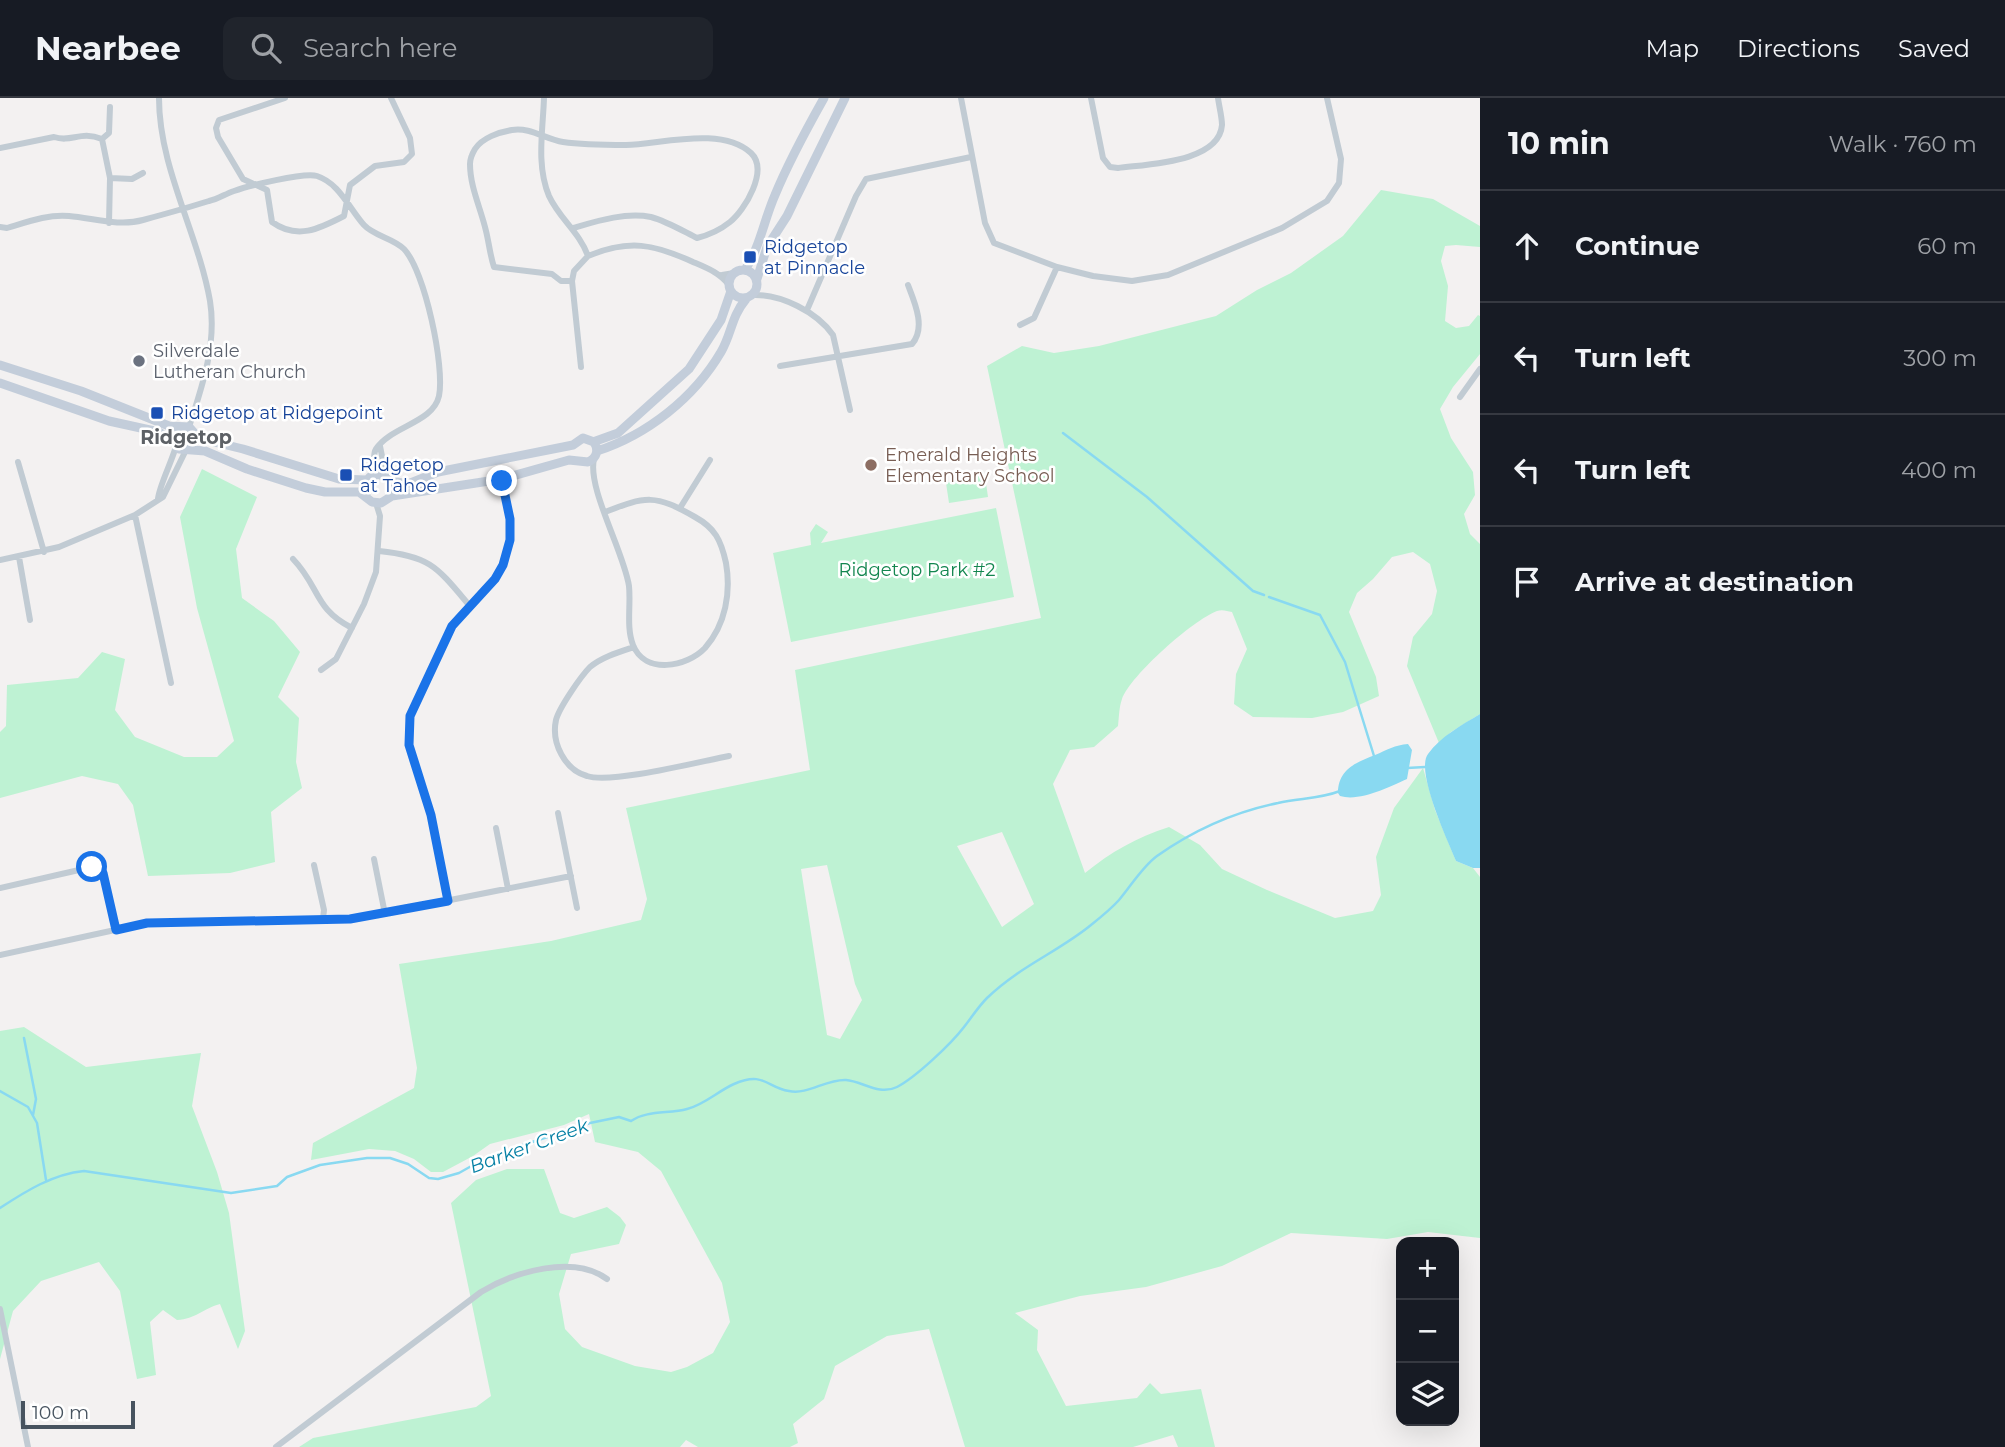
<!DOCTYPE html>
<html lang="en">
<head>
<meta charset="utf-8">
<style>
	:root { --surface:#171b24; --page:#20242c; --text:#f1f3f6; --muted:#9ea1a6; --line:#363941 }
	body { margin:0; font-family:Montserrat,sans-serif; background:var(--page); color:var(--text) }
	.controls { position:absolute; right:21px; bottom:21px; display:grid; overflow:hidden; border-radius:14px; box-shadow:0 7px 28px #0002 }
	.controls button { width:63px; height:63px; display:grid; place-items:center; padding:0; border:0; border-bottom:2px solid var(--line); background:var(--surface); color:var(--text); font:35px sans-serif }
	.scale { position:absolute; left:21px; bottom:18px; width:114px; box-sizing:border-box; padding-left:7px; border:4px solid #47535f; border-top:0; font-size:19px; line-height:24px; white-space:nowrap; color:#47535f; -webkit-text-stroke:5px #fff; paint-order:stroke }
	.stop { position:absolute; width:21px; height:21px; margin:-16px; border:5px solid #1a73e8; border-radius:50%; background:#fff }
	.stop.end { background:#1a73e8; border-color:#fff; box-shadow:0 2px 7px #0008 }
	.list { margin:0; padding:0; list-style:none }
	h2 { display:flex; justify-content:space-between; align-items:center; height:91px; margin:0; padding:0 28px; font-size:30px }
	h2 small { font-size:23px; font-weight:400; color:var(--muted) }
	.list li { display:grid; grid-template-columns:46px 1fr auto; gap:21px; align-items:center; box-sizing:border-box; height:112px; padding:0 28px; border-top:2px solid var(--line) }
	.list b { display:block; font-size:26px; white-space:nowrap }
	.list em { font-size:23px; font-style:normal; color:var(--muted) }
	.icon { flex:none; width:38px; height:38px; fill:none; stroke:currentColor; stroke-width:2; stroke-linecap:round; stroke-linejoin:round }
	.map { position:relative; flex:none; width:1480px; height:1349px; overflow:hidden }
	header { display:flex; align-items:center; gap:42px; box-sizing:border-box; height:98px; padding:0 35px; background:var(--surface); border-bottom:2px solid var(--line) }
	header strong { font-size:33px }
	nav { display:flex; gap:38px; margin-inline-start:auto; font-size:24px }
	.search { width:490px; height:63px; background:var(--page); display:flex; align-items:center; gap:18px; box-sizing:border-box; padding:0 24px; border-radius:14px; color:var(--muted); font-size:26px }
	main { display:flex }
	aside { flex:1; background:var(--surface) }
	.map>svg:first-child { display:block }
	.green { fill:#bef2d3; fill-rule:evenodd }
	.water { fill:#89d9f1 }
	.lines { fill:none; stroke-linecap:round; stroke-linejoin:round }
	.stream { stroke:#89d9f1; stroke-width:2.5 }
	.street { stroke:#c1cbd3; stroke-width:6 }
	.secondary { stroke:#c3cdda; stroke-width:9 }
	.route { stroke:#1a73e8; stroke-width:9 }
	.transit-dot { fill:#1a4fb4; stroke:#fff; stroke-width:2.5 }
	.worship-dot { fill:#6b7280; stroke:#fff; stroke-width:2.5 }
	.education-dot { fill:#8d6e63; stroke:#fff; stroke-width:2.5 }
	.labels { text-anchor:middle; dominant-baseline:central; stroke-width:5; stroke-linejoin:round; paint-order:stroke }
	.transit-label { font-size:18px; fill:#164399; stroke:#fff; text-anchor:start }
	.worship-label { font-size:18px; fill:#5b616d; stroke:#fff; text-anchor:start }
	.education-label { font-size:18px; fill:#785e54; stroke:#fff; text-anchor:start }
	.park-label { font-size:18px; fill:#13864f; stroke:#fff }
	.neighbourhood-label { font-size:19px; font-weight:bold; fill:#5d6166; stroke:#fff }
	.water-label { font-size:19px; font-style:italic; fill:#0680a5; stroke:#fff }
</style>
</head>
<body>
<header>
<strong>Nearbee</strong>
<div class="search"><svg class="icon" aria-label="search" viewBox="0 0 24 24"><circle cx="10" cy="10" r="6"/><path d="M15 15l6 6"/></svg>Search here</div>
<nav><a>Map</a><a>Directions</a><a>Saved</a></nav>
</header>
<main>
<div class="map">
<svg width="1480" height="1349" viewBox="0 0 1480 1349">
	<rect width="100%" height="100%" fill="#f3f1f1"/>
	<!-- green -->
	<path class="green" d="M 1381,92 L 1433,101 L 1480,128 L 1480,149 L 1456,147 L 1445,148 L 1441,163 L 1448,188 L 1445,223 L 1456,230 L 1469,228 L 1478,217 L 1480,218 L 1480,256 L 1453,289 L 1440,311 L 1451,340 L 1473,374 L 1475,397 L 1464,416 L 1470,436 L 1480,446 L 1480,616 L 1451,634 L 1439,645 L 1407,568 L 1413,539 L 1432,516 L 1437,493 L 1430,466 L 1413,454 L 1392,459 L 1373,481 L 1357,495 L 1349,514 L 1376,579 L 1379,598 L 1343,614 L 1312,620 L 1253,619 L 1234,606 L 1236,576 L 1247,551 L 1232,514 C 1227,513 1222,511 1217,513 C 1193,522 1131,577 1122,601 C 1119,609 1119,620 1118,628 L 1094,649 L 1070,652 L 1053,686 L 1085,775 C 1111,754 1137,739 1169,729 L 1200,747 L 1222,771 L 1267,792 L 1335,820 L 1373,813 L 1381,797 L 1376,759 L 1394,710 L 1423,670 L 1435,712 L 1456,763 L 1473,770 L 1480,779 L 1480,1140 L 1428,1134 L 1387,1141 L 1291,1135 L 1222,1168 L 1146,1189 L 1080,1198 L 1015,1215 L 1038,1232 L 1037,1252 L 1066,1308 L 1137,1300 L 1150,1285 L 1161,1296 L 1201,1291 L 1215,1349 L 1178,1349 L 1173,1337 L 1133,1349 L 965,1349 L 929,1231 L 887,1238 L 835,1268 L 824,1301 L 793,1326 L 798,1345 L 790,1349 L 698,1349 L 686,1342 L 680,1349 L 299,1349 L 313,1340 L 476,1309 L 491,1298 L 451,1105 L 476,1082 L 507,1071 L 544,1071 L 560,1115 L 574,1120 L 607,1109 L 620,1119 L 626,1127 L 619,1146 L 571,1156 L 559,1196 L 565,1231 L 582,1249 L 635,1268 L 671,1274 L 687,1269 L 713,1255 L 730,1224 L 722,1185 L 661,1073 L 638,1054 L 595,1044 L 589,1016 L 564,1027 L 490,1046 L 473,1058 L 443,1074 L 431,1074 L 414,1061 L 395,1053 L 369,1051 L 311,1062 L 313,1045 L 414,990 L 417,970 L 399,866 L 551,843 L 641,822 L 647,801 L 626,710 L 810,672 L 795,572 L 1041,520 L 987,268 L 1022,248 L 1054,255 L 1099,248 L 1216,218 L 1257,192 L 1291,175 L 1343,138 ZM 1002,734 L 1034,806 L 1002,829 L 957,748 ZM 827,767 L 855,886 L 862,902 L 840,941 L 827,937 L 801,771 Z
		M 202,371 L 257,399 L 236,451 L 242,500 L 274,523 L 300,554 L 278,599 L 299,620 L 296,664 L 302,690 L 271,714 L 275,764 L 230,775 L 148,778 L 133,707 L 118,686 L 82,678 L 0,700 L 0,634 L 6,628 L 7,587 L 78,580 L 102,554 L 125,561 L 115,612 L 135,639 L 184,659 L 217,659 L 234,643 L 197,510 L 180,419 Z
		M 983,377 L 985,378 L 988,399 L 949,405 L 946,385 Z
		M 996,410 L 1014,499 L 791,544 L 773,455 L 811,447 L 810,435 L 816,426 L 828,434 L 821,445 Z
		M 24,929 L 86,969 L 201,955 L 192,1008 L 217,1074 L 229,1115 L 245,1233 L 238,1251 L 220,1206 C 202,1211 196,1221 177,1222 L 163,1212 L 150,1224 L 156,1277 L 137,1281 L 120,1193 L 99,1164 L 41,1183 L 13,1213 L 0,1261 L 0,933 Z"/>
	<!-- water -->
	<path class="water" d="M 1480,616 L 1480,770 L 1473,770 L 1456,763 C 1448,743 1415,673 1428,656 C 1441,638 1462,627 1480,616 Z
		M 1408,646 L 1412,652 L 1407,681 C 1389,689 1360,704 1340,698 L 1338,695 C 1338,671 1357,664 1375,657 C 1387,652 1395,647 1408,646 Z"/>
	<g class="lines">
		<!-- stream -->
		<path class="stream" d="M 1063,335 L 1147,399 L 1253,493 L 1264,497
			M 1269,499 L 1320,517 L 1345,564 L 1374,658
			M 1407,670 L 1425,669
			M 24,940 L 36,1001 L 33,1017
			M 0,993 L 28,1009 L 37,1025 L 46,1082
			M 0,1110 C 26,1093 53,1076 84,1073 L 231,1095 L 277,1088 L 287,1079 L 320,1067 L 367,1060 L 390,1060 L 408,1066 L 429,1080 L 438,1081 L 459,1075 L 475,1066 L 523,1047 L 590,1025 L 619,1019 L 631,1023 C 647,1012 669,1016 687,1011 C 704,1007 718,993 734,986 C 764,973 766,989 789,993 C 808,997 826,981 846,982 C 862,983 879,998 897,989 C 916,979 951,946 964,929 C 972,919 978,909 987,900 C 1020,868 1058,854 1091,827 C 1101,819 1111,811 1119,802 C 1131,788 1142,769 1157,758 C 1194,732 1234,714 1278,705 C 1298,700 1320,701 1340,693"/>
		<!-- street -->
		<path class="street" d="M 159,0 C 159,70 198,135 210,203 C 217,246 202,289 189,329
			M 285,0 L 219,22 L 216,30 L 218,39 L 243,81 L 267,92 L 272,124 C 297,142 319,131 344,118 L 350,87 L 375,68 L 404,64 L 412,56 L 410,40 L 391,0
			M 544,0 C 543,32 536,67 549,98 C 559,120 580,135 588,158 L 574,173 L 572,183 L 581,269
			M 961,0 L 985,125 L 994,145 L 1057,169 L 1093,178 L 1132,183 L 1168,177 L 1282,130 L 1327,103 L 1339,85 L 1341,61 L 1327,0
			M 1091,0 L 1103,60 L 1110,69 L 1118,70 C 1146,66 1219,65 1222,27 C 1222,19 1219,8 1218,0
			M 102,41 L 109,35 L 110,9
			M 0,50 L 54,39 C 72,45 80,32 102,41 L 110,80 L 109,125
			M 110,80 L 132,81 L 143,75
			M 0,129 L 7,130 C 27,124 48,116 69,118 C 93,120 119,129 143,122 C 165,116 187,110 209,103 C 218,101 225,96 234,93 C 248,88 304,74 317,78 C 339,85 349,110 364,127 C 374,138 393,140 404,151 C 425,173 445,269 439,298 C 433,325 391,328 376,351 C 372,357 375,370 374,377
			M 588,158 C 629,141 654,146 693,164 C 707,170 720,175 729,187
			M 722,177 L 734,175
			M 572,183 L 561,183 L 552,176 L 494,169 C 490,157 489,145 486,133 C 481,111 470,89 470,66 C 470,61 472,56 475,51 C 482,40 499,34 512,32 C 530,29 545,41 563,44 C 583,47 606,47 626,47 C 662,46 721,28 751,55 C 769,72 745,112 730,124 C 720,132 709,137 697,140 C 683,133 666,123 651,119 C 625,114 597,123 573,130
			M 753,197 C 781,196 817,214 833,237 L 850,312
			M 807,212 L 856,98 L 866,81 L 971,59
			M 1020,227 L 1034,220 L 1057,169
			M 780,268 L 912,246 C 926,230 915,205 908,187
			M 1460,299 L 1480,271
			M 380,348 L 386,378
			M 594,361 C 587,390 624,454 629,488 C 631,507 626,529 633,547 C 645,577 687,569 705,550 C 726,526 731,494 726,465 C 721,442 715,430 695,419 C 655,396 646,398 605,414
			M 18,364 L 44,454
			M 158,402 C 157,393 173,361 176,348
			M 680,410 L 710,362
			M 135,417 L 171,585
			M 379,453 C 430,458 437,469 469,507
			M 19,459 L 30,522
			M 293,461 C 320,489 314,511 352,530
			M 0,462 L 59,449 L 135,417 L 163,399 L 186,352
			M 634,549 C 619,554 602,559 590,569 C 581,578 559,610 556,622 C 551,645 565,672 587,678 C 612,686 698,664 729,658
			M 321,572 L 336,561 L 364,506 L 376,474 L 380,418 L 376,405
			M 558,715 L 577,810
			M 496,730 L 508,791
			M 374,761 L 385,816
			M 314,767 L 324,812 L 323,821
			M 0,790 L 92,769 L 103,775 L 116,832
			M 448,803 L 431,717 L 409,647 L 410,618 L 452,528 L 495,481 L 503,467 L 510,442 L 510,421 L 502,381
			M 0,857 L 147,825 L 360,820 L 571,778
			M 0,1211 L 28,1349
			M 276,1349 L 481,1194 C 514,1174 573,1156 607,1181"/>
		<!-- secondary -->
		<path class="secondary" d="M729 186a14 14 0 1 1 28 0a14 14 0 1 1-28 0Z
			M 745,172 C 760,149 764,122 775,97 C 789,63 806,32 824,0
			M 757,181 L 767,149 L 787,118 L 845,0
			M 0,267 L 81,293 L 169,328 L 189,329 L 196,337 L 206,342 L 243,351 L 339,381 L 367,382
			M 0,285 L 109,323 L 159,334 L 173,343 L 179,351 L 205,353 L 247,371 L 306,390 L 325,394 L 359,394 L 372,404 L 381,405 L 392,398 L 391,383 L 379,376 L 370,379 L 365,385 L 366,397
			M 593,344 L 618,335 L 689,271 L 721,222 L 731,193
			M 597,353 C 647,337 694,300 721,254 C 732,235 731,219 746,201
			M 391,383 L 408,386 L 438,374 L 573,347 L 583,340 L 594,344 C 599,352 597,360 588,364 L 569,362 L 502,381 L 392,398"/>
	</g>
	<g class="lines">
		<!-- route -->
		<path class="route" d="M 92,769 L 103,775 L 116,832 L 147,825 L 350,821 L 448,803 L 431,717 L 409,647 L 410,618 L 452,528 L 495,481 L 503,467 L 510,442 L 510,421 L 502,383"/>
	</g>
	<!-- markers -->
	<g class="transit-dot">
		<rect x="743" y="152" width="14" height="14" rx="3.5"/>
		<rect x="150" y="308" width="14" height="14" rx="3.5"/>
		<rect x="339" y="370" width="14" height="14" rx="3.5"/>
	</g>
	<circle class="worship-dot" cx="139" cy="263" r="7"/>
	<circle class="education-dot" cx="871" cy="367" r="7"/>
	<g class="labels">
		<!-- transit labels -->
		<g class="transit-label">
			<text x="764" y="149">Ridgetop<tspan x="764" dy="21">at Pinnacle</tspan></text>
			<text x="171" y="315">Ridgetop at Ridgepoint</text>
			<text x="360" y="367">Ridgetop<tspan x="360" dy="21">at Tahoe</tspan></text>
		</g>
		<!-- worship labels -->
		<g class="worship-label">
			<text x="153" y="253">Silverdale<tspan x="153" dy="21">Lutheran Church</tspan></text>
		</g>
		<!-- education labels -->
		<g class="education-label">
			<text x="885" y="357">Emerald Heights<tspan x="885" dy="21">Elementary School</tspan></text>
		</g>
		<!-- park labels -->
		<g class="park-label">
			<text x="917" y="472">Ridgetop Park #2</text>
		</g>
		<!-- neighbourhood labels -->
		<g class="neighbourhood-label">
			<text x="186" y="339">Ridgetop</text>
		</g>
		<!-- water labels -->
		<g class="water-label">
			<text transform="translate(529 1048) rotate(-20)">Barker Creek</text>
		</g>
	</g>
</svg>
<div class="controls">
<button>+</button>
<button>−</button>
<button><svg class="icon" aria-label="layers" viewBox="0 0 24 24"><path d="M12 4l9 5-9 5-9-5zM3 14l9 5 9-5"/></svg></button>
</div>
<div class="scale">100 m</div>
<div class="stop" style="left:92px;top:769px"></div>
<div class="stop end" style="left:502px;top:383px"></div>
</div>
<aside>
<h2>10 min<small>Walk · 760 m</small></h2>
<ul class="list">
<li><svg class="icon" aria-label="ahead" viewBox="0 0 24 24"><path d="M12 20V5M6 11l6-6 6 6"/></svg><div><b>Continue</b></div><em>60 m</em></li>
<li><svg class="icon" aria-label="left" viewBox="0 0 24 24"><path d="M17 20v-9H6M10 6l-5 5 5 5"/></svg><div><b>Turn left</b></div><em>300 m</em></li>
<li><svg class="icon" aria-label="left" viewBox="0 0 24 24"><path d="M17 20v-9H6M10 6l-5 5 5 5"/></svg><div><b>Turn left</b></div><em>400 m</em></li>
<li><svg class="icon" aria-label="arrive" viewBox="0 0 24 24"><path d="M6 21V4h12l-3 4 3 4H6"/></svg><div><b>Arrive at destination</b></div></li>
</ul>
</aside>
</main>
</body>
</html>
